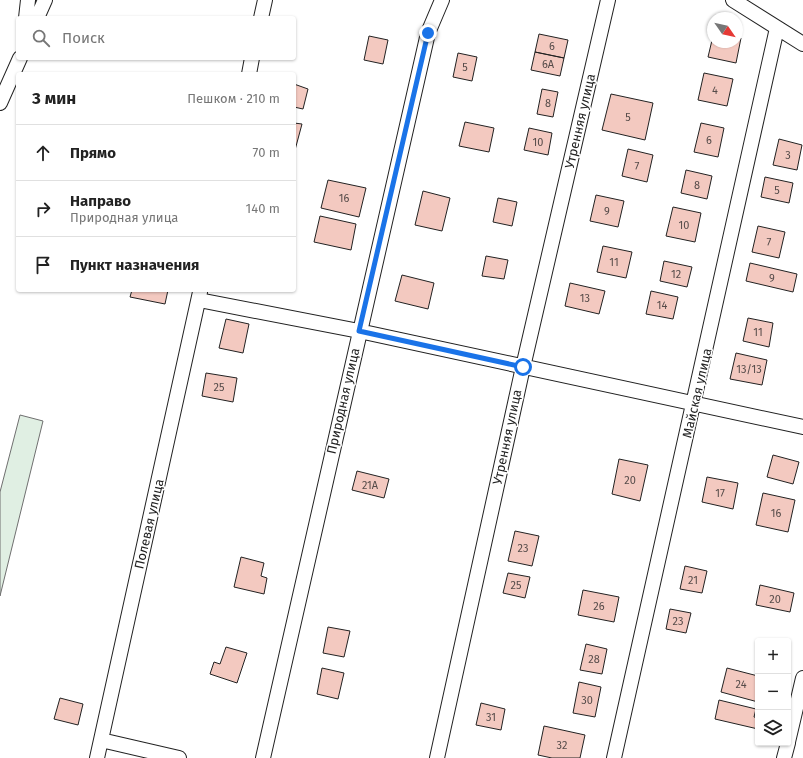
<!DOCTYPE html>
<html lang="ru">
<head>
<meta charset="utf-8">
<style>
	:root { --surface:#fff; --page:#f6f6f6; --text:#222; --muted:#767676; --line:#e0e0e0 }
	body { margin:0; font-family:"Fira Sans",sans-serif; background:var(--page); color:var(--text) }
	.controls { position:absolute; right:12px; bottom:12px; display:grid; overflow:hidden; border-radius:4px; box-shadow:0 1px 3px #0004 }
	.controls button { width:36px; height:36px; display:grid; place-items:center; padding:0; border:0; border-bottom:1px solid var(--line); background:var(--surface); color:var(--text); font:20px sans-serif }
	.compass { position:absolute; left:707px; top:12px; width:36px; height:36px; border-radius:50%; background:var(--surface); box-shadow:0 1px 3px #0004; rotate:124deg }
	.stop { position:absolute; width:12px; height:12px; margin:-9px; border:3px solid #1a73e8; border-radius:50%; background:#fff }
	.stop.end { background:#1a73e8; border-color:#fff; box-shadow:0 1px 4px #0008 }
	.list { margin:0; padding:0; list-style:none }
	h2 { display:flex; justify-content:space-between; align-items:center; height:52px; margin:0; padding:0 16px; font-size:17px }
	h2 small { font-size:13px; font-weight:400; color:var(--muted) }
	.list li { display:grid; grid-template-columns:26px 1fr auto; gap:12px; align-items:center; box-sizing:border-box; height:56px; padding:0 16px; border-top:1px solid var(--line) }
	.list b { display:block; font-size:15px; white-space:nowrap }
	.list p { margin:0; font-size:13px; white-space:nowrap; color:var(--muted) }
	.list em { font-size:13px; font-style:normal; color:var(--muted) }
	.icon { flex:none; width:22px; height:22px; fill:none; stroke:currentColor; stroke-width:2; stroke-linecap:round; stroke-linejoin:round }
	.map { position:relative; flex:none; width:803px; height:758px; overflow:hidden }
	.search { position:absolute; background:var(--surface); box-shadow:0 1px 3px #0004; left:16px; top:16px; width:280px; height:44px; display:flex; align-items:center; gap:10px; box-sizing:border-box; padding:0 14px; border-radius:4px; color:var(--muted); font-size:15px }
	.panel { position:absolute; background:var(--surface); box-shadow:0 1px 3px #0004; left:16px; top:72px; width:280px; height:220px; border-radius:4px }
	.map>svg:first-child { display:block }
	.green { fill:#e0efe3; stroke:#6f6f6f }
	.building { fill:#f3c9c0; stroke:#222 }
	.lines { fill:none; stroke-linecap:round; stroke-linejoin:round }
	.street-casing { stroke:#222; stroke-width:16 }
	.street { stroke:#fff; stroke-width:14 }
	.route { stroke:#1a73e8; stroke-width:5 }
	.labels { text-anchor:middle; dominant-baseline:central; stroke-width:3; stroke-linejoin:round; paint-order:stroke }
	.number-label { font-size:11px; fill:#564c4a }
	.street-label { font-size:13px; fill:#222; stroke:#fff }
</style>
</head>
<body>
<div class="map">
<svg width="803" height="758" viewBox="0 0 803 758">
	<rect width="100%" height="100%" fill="#fff"/>
	<!-- green -->
	<path class="green" d="M 20,415 L 43,421 L 0,596 L 0,492 Z"/>
	<!-- building -->
	<path class="building" d="M 539,34 L 568,40 L 564,58 L 535,52 Z
		M 369,36 L 388,40 L 383,64 L 364,60 Z
		M 713,36 L 713,42 L 737,42 L 737,37 L 741,38 L 736,63 L 708,57 Z
		M 535,52 L 564,58 L 560,76 L 531,70 Z
		M 458,53 L 477,57 L 472,81 L 453,77 Z
		M 704,73 L 733,79 L 727,106 L 698,100 Z
		M 294,84 L 308,89 L 303,109 L 294,107 Z
		M 542,89 L 558,92 L 553,117 L 537,114 Z
		M 611,94 L 653,103 L 645,140 L 602,130 Z
		M 465,122 L 494,128 L 489,152 L 459,146 Z
		M 294,123 L 302,124 L 295,150 L 294,150 Z
		M 701,123 L 724,128 L 718,157 L 694,152 Z
		M 529,128 L 552,133 L 548,155 L 524,150 Z
		M 779,139 L 802,145 L 797,170 L 773,165 Z
		M 628,149 L 653,155 L 647,182 L 622,176 Z
		M 686,170 L 712,176 L 707,199 L 681,193 Z
		M 765,177 L 793,183 L 789,203 L 761,197 Z
		M 328,180 L 366,188 L 359,217 L 321,208 Z
		M 423,191 L 450,198 L 442,231 L 415,225 Z
		M 596,195 L 624,201 L 618,227 L 590,221 Z
		M 498,198 L 517,202 L 512,226 L 493,222 Z
		M 673,207 L 701,213 L 695,242 L 666,236 Z
		M 320,216 L 356,224 L 351,250 L 314,242 Z
		M 758,226 L 785,232 L 779,258 L 752,252 Z
		M 603,246 L 632,252 L 626,278 L 597,272 Z
		M 486,256 L 508,260 L 504,279 L 482,276 Z
		M 664,261 L 692,267 L 687,287 L 660,281 Z
		M 750,263 L 797,274 L 793,292 L 746,281 Z
		M 402,275 L 434,283 L 428,309 L 395,301 Z
		M 570,283 L 605,291 L 599,314 L 565,306 Z
		M 132,290 L 168,290 L 165,304 L 130,297 Z
		M 651,291 L 678,297 L 673,319 L 646,314 Z
		M 748,318 L 773,323 L 769,347 L 743,341 Z
		M 226,319 L 249,324 L 243,353 L 219,348 Z
		M 736,353 L 767,360 L 762,385 L 730,379 Z
		M 206,373 L 237,378 L 233,402 L 202,396 Z
		M 773,455 L 799,462 L 793,484 L 767,477 Z
		M 619,459 L 648,465 L 640,501 L 612,494 Z
		M 357,471 L 389,479 L 384,498 L 352,490 Z
		M 707,477 L 738,483 L 733,509 L 702,502 Z
		M 763,493 L 795,500 L 788,532 L 756,525 Z
		M 515,531 L 539,536 L 532,566 L 508,561 Z
		M 241,557 L 264,563 L 261,576 L 267,578 L 264,594 L 234,587 Z
		M 685,566 L 707,571 L 702,593 L 680,589 Z
		M 508,573 L 530,577 L 525,598 L 503,593 Z
		M 760,585 L 794,593 L 790,612 L 756,605 Z
		M 583,590 L 619,597 L 614,622 L 578,615 Z
		M 670,609 L 691,613 L 686,633 L 666,629 Z
		M 328,627 L 350,631 L 344,657 L 323,653 Z
		M 586,644 L 607,649 L 602,674 L 580,670 Z
		M 226,647 L 247,653 L 237,683 L 210,674 L 214,662 L 220,664 Z
		M 322,668 L 344,673 L 338,699 L 317,694 Z
		M 727,668 L 758,676 L 758,702 L 721,692 Z
		M 579,682 L 601,687 L 595,717 L 573,713 Z
		M 60,698 L 83,704 L 78,725 L 54,719 Z
		M 719,700 L 756,709 L 754,717 L 758,718 L 758,729 L 715,719 Z
		M 481,703 L 505,709 L 501,730 L 476,725 Z
		M 544,726 L 585,735 L 580,758 L 552,758 L 538,755 Z"/>
	<g class="lines">
		<defs>
			<path id="street" d="M 733,0 L 803,44
				M 26,18 L 28,0
				M 37,18 L 45,0
				M 261,18 L 265,0
				M 249,74 L 252,58
				M 0,103 L 20,58
				M 199,300 L 359,331 L 803,427
				M 101,740 L 179,758
				M 788,742 L 803,678
				M 97,758 L 200,292
				M 263,758 L 428,33 L 442,0
				M 437,758 L 523,367 L 608,0
				M 614,758 L 777,28
				M 784,758 L 788,743"/>
		</defs>
		<!-- street casing -->
		<use href="#street" class="street-casing"/>
		<!-- street -->
		<use href="#street" class="street"/>
	</g>
	<g class="lines">
		<!-- route -->
		<path class="route" d="M 428,33 L 359,331 L 523,367"/>
	</g>
	<g class="labels">
		<!-- number labels -->
		<g class="number-label">
			<text x="552" y="46">6</text>
			<text x="548" y="64">6А</text>
			<text x="465" y="67">5</text>
			<text x="715" y="90">4</text>
			<text x="548" y="103">8</text>
			<text x="628" y="117">5</text>
			<text x="709" y="140">6</text>
			<text x="538" y="142">10</text>
			<text x="788" y="155">3</text>
			<text x="637" y="166">7</text>
			<text x="697" y="185">8</text>
			<text x="777" y="190">5</text>
			<text x="344" y="198">16</text>
			<text x="607" y="211">9</text>
			<text x="684" y="225">10</text>
			<text x="769" y="242">7</text>
			<text x="614" y="262">11</text>
			<text x="676" y="274">12</text>
			<text x="772" y="278">9</text>
			<text x="585" y="298">13</text>
			<text x="662" y="305">14</text>
			<text x="758" y="332">11</text>
			<text x="749" y="369">13/13</text>
			<text x="219" y="387">25</text>
			<text x="630" y="480">20</text>
			<text x="370" y="485">21А</text>
			<text x="720" y="493">17</text>
			<text x="776" y="513">16</text>
			<text x="523" y="548">23</text>
			<text x="693" y="580">21</text>
			<text x="516" y="585">25</text>
			<text x="775" y="599">20</text>
			<text x="599" y="606">26</text>
			<text x="678" y="621">23</text>
			<text x="594" y="659">28</text>
			<text x="741" y="684">24</text>
			<text x="587" y="700">30</text>
			<text x="491" y="717">31</text>
			<text x="562" y="745">32</text>
		</g>
		<!-- street labels -->
		<g class="street-label">
			<text transform="translate(580 121) rotate(-77)">Утренняя улица</text>
			<text transform="translate(697 393) rotate(-77)">Майская улица</text>
			<text transform="translate(343 401) rotate(-77)">Природная улица</text>
			<text transform="translate(507 437) rotate(-78)">Утренняя улица</text>
			<text transform="translate(149 524) rotate(-77)">Полевая улица</text>
		</g>
	</g>
</svg>
<div class="controls">
<button>+</button>
<button>−</button>
<button><svg class="icon" aria-label="layers" viewBox="0 0 24 24"><path d="M12 4l9 5-9 5-9-5zM3 14l9 5 9-5"/></svg></button>
</div>
<svg class="compass" viewBox="-18 -18 36 36"><path d="M0-13l5 13h-10z" fill="#e53935"/><path d="M0 13l5-13h-10z" fill="#767676"/></svg>
<div class="stop" style="left:523px;top:367px"></div>
<div class="stop end" style="left:428px;top:33px"></div>
<div class="search"><svg class="icon" aria-label="search" viewBox="0 0 24 24"><circle cx="10" cy="10" r="6"/><path d="M15 15l6 6"/></svg>Поиск</div>
<section class="panel">
<h2>3 мин<small>Пешком · 210 m</small></h2>
<ul class="list">
<li><svg class="icon" aria-label="ahead" viewBox="0 0 24 24"><path d="M12 20V5M6 11l6-6 6 6"/></svg><div><b>Прямо</b></div><em>70 m</em></li>
<li><svg class="icon" aria-label="right" viewBox="0 0 24 24"><path d="M7 20v-9h11M14 6l5 5-5 5"/></svg><div><b>Направо</b><p>Природная улица</p></div><em>140 m</em></li>
<li><svg class="icon" aria-label="arrive" viewBox="0 0 24 24"><path d="M6 21V4h12l-3 4 3 4H6"/></svg><div><b>Пункт назначения</b></div></li>
</ul>
</section>
</div>
</body>
</html>
